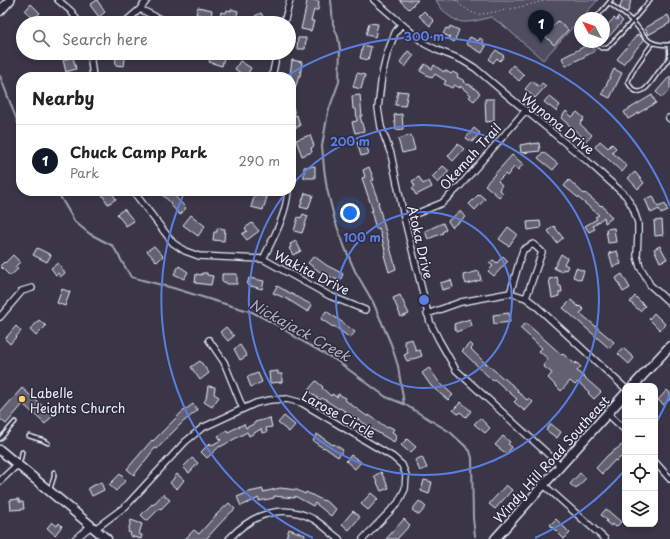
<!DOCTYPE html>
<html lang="en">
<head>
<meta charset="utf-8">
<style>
	:root { --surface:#fff; --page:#f6f6f6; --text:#222; --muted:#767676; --line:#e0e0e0; --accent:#111827 }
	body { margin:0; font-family:"Playpen Sans",sans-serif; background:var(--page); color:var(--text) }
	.controls { position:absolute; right:12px; bottom:12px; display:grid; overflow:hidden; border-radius:8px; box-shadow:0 2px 6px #0003 }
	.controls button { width:36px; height:36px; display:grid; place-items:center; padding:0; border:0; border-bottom:1px solid var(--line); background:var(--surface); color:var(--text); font:20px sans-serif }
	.compass { position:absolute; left:574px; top:12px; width:36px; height:36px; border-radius:50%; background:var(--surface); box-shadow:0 2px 6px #0003; rotate:311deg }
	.you { position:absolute; left:350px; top:213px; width:14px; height:14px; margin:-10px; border:3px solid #fff; border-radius:50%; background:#1a73e8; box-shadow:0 0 0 6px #1a73e833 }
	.badge { display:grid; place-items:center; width:26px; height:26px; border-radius:50%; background:var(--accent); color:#fff; font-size:13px; font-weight:700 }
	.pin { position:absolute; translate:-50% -33px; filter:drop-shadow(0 1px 2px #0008) }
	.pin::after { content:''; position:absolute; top:21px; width:14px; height:12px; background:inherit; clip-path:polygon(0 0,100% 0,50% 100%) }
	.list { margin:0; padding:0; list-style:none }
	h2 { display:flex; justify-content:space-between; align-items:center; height:52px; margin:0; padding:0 16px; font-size:17px }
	h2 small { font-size:13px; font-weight:400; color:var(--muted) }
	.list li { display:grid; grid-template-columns:26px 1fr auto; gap:12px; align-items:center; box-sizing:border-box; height:72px; padding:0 16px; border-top:1px solid var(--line) }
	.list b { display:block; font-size:15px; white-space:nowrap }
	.list p { margin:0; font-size:13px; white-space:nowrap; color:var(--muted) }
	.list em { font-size:13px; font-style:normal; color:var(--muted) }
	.icon { flex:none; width:22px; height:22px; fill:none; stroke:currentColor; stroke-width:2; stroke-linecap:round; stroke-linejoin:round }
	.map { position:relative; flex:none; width:670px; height:539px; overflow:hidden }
	.search { position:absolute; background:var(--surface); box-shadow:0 2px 6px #0003; left:16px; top:16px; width:280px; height:44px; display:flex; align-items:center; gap:10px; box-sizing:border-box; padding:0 14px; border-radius:22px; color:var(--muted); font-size:15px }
	.panel { position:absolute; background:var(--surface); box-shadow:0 2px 6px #0003; left:16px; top:72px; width:280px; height:124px; border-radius:16px }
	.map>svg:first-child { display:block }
	.green { fill:#504e5f; stroke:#9ca0ac }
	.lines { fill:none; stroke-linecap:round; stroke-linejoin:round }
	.stream { stroke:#a2a6b1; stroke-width:2 }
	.building { fill:#636171; stroke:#e8f1f8 }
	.lane-casing { stroke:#e8f1f8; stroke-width:5.5 }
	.street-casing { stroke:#e8f1f8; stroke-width:8 }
	.secondary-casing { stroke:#e8f1f8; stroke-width:11 }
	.path { stroke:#e8f1f8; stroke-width:1; stroke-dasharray:1 3; stroke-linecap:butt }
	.lane { stroke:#2f2a3d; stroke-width:2.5 }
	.street { stroke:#2f2a3d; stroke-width:5.5 }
	.secondary { stroke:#2f2a3d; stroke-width:8 }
	.ring { fill:none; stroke:#5a7fe2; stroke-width:2 }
	.poi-dot { fill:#ffd166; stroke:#2f2a3d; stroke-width:1.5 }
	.labels { text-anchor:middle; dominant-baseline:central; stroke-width:3; stroke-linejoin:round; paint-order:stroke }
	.street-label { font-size:13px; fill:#e8f1f8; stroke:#2f2a3d }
	.poi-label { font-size:13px; fill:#e8f1f8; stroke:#2f2a3d; text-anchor:start }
	.water-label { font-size:14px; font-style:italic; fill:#aeb2bd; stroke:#2f2a3d }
	.centre { fill:#5a7fe2; stroke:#2f2a3d; stroke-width:2 }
	.ring-label { font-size:12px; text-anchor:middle; font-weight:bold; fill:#5a7fe2; stroke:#2f2a3d; stroke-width:3; stroke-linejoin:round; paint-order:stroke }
</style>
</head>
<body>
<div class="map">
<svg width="670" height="539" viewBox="0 0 670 539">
	<rect width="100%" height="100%" fill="#3a3648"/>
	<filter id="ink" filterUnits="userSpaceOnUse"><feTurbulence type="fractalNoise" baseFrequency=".025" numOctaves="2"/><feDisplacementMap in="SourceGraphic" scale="8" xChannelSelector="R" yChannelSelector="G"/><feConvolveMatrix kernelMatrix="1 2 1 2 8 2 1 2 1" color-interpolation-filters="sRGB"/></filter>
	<g filter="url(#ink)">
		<!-- green -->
		<path class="green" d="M 436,0 L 598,0 L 581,18 L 580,18 L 580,19 L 543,60 L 504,26 L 491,17 C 483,19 474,22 466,22 C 453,23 441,10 436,0 Z"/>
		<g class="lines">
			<!-- stream -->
			<path class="stream" d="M 331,0 L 333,24 L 338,37 L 340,49 L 339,82 L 328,112 L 322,146 L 324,168 L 327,189 L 335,221 L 345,248 L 355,271 L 373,302 L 391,344 L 398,366 L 404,404
				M 0,76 L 21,131
				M 57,191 L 75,222 L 90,234 L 113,246 L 131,277 L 173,288 L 215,301 L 252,312 L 277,325 L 300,340 L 337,361 L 386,397 L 404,404 L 450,432 L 463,444 L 470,451 L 472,458 L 473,518 L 475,536"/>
		</g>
		<!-- building -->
		<path class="building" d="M 97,0 L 105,12 L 99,17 L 90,5 Z
			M 307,0 L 316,0 L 316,1 L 319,1 L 318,10 L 314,10 L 311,21 L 314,21 L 311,31 L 301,29 L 306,8 Z
			M 399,0 L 418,0 L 409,9 Z
			M 622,0 L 631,0 L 628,12 L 624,11 L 620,8 Z
			M 31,4 L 40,13 L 34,19 L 25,11 Z
			M 198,7 L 212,10 L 211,17 L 196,14 Z
			M 231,9 L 238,11 L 235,23 L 219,20 L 221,12 L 226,13 L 227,10 L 231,11 Z
			M 424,11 L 434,21 L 430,26 L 419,16 Z
			M 261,13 L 267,23 L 250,23 L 257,19 L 255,16 Z
			M 668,15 L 670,20 L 670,23 L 648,35 L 645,28 Z
			M 618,16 L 623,21 L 604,42 L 604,29 L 614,18 L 617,21 Z
			M 558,21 L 568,30 L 554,45 L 544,35 Z
			M 369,23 L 378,24 L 375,37 L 366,35 Z
			M 450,26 L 459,30 L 454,42 L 449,39 L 450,37 L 443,34 L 446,28 L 449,29 Z
			M 638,34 L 644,40 L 623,64 L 617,59 Z
			M 470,37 L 478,41 L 480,38 L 484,41 L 482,44 L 486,46 L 482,53 L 466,44 Z
			M 298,38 L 306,38 L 305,49 L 297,49 Z
			M 591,43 L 595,51 L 566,66 L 562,58 Z
			M 363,45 L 371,47 L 368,60 L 360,58 Z
			M 496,50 L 504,56 L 500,61 L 497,58 L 493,63 L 489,59 Z
			M 408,51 L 414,55 L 405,67 L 400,62 Z
			M 117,53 L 126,53 L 124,66 L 115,65 Z
			M 212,54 L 224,58 L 222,66 L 209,62 Z
			M 73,57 L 76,69 L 66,72 L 63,60 Z
			M 292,60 L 302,62 L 300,76 L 299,76 L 292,98 L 291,98 L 291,75 L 290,75 Z
			M 240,61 L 251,68 L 246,77 L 235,69 Z
			M 425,64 L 432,69 L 434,65 L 444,72 L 445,70 L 451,74 L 453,72 L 458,75 L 457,77 L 465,81 L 464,82 L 468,85 L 469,84 L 480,93 L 474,101 L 469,97 L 471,95 L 460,86 L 460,88 L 454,85 L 452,88 L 444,84 L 446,81 L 435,74 L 432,78 L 420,71 Z
			M 513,65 L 524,75 L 519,81 L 508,71 Z
			M 614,69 L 622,73 L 610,98 L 602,94 Z
			M 357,73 L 365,75 L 361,89 L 353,87 Z
			M 670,76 L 670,89 L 662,98 L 656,92 Z
			M 532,81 L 539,87 L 542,83 L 546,86 L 535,98 L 525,89 Z
			M 398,91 L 408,92 L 405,106 L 395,105 Z
			M 360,95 L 362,116 L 360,116 L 364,131 L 355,133 L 352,122 L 357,121 L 356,109 L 353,109 L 352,96 Z
			M 652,95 L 656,103 L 628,119 L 624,112 Z
			M 549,96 L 560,105 L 556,111 L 544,102 Z
			M 485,99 L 494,99 L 494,121 L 486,122 Z
			M 291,106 L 293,106 L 295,116 L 297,115 L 300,126 L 291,129 Z
			M 566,111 L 572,117 L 577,112 L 584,118 L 580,124 L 592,135 L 587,141 L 561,118 Z
			M 402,114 L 403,129 L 396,130 L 394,115 Z
			M 474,128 L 480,133 L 472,142 L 466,138 Z
			M 310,135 L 314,146 L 311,148 L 312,152 L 302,156 L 296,140 Z
			M 411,135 L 415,150 L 402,153 L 398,139 Z
			M 365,140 L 369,154 L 361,156 L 357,142 Z
			M 600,141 L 608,148 L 612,144 L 616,148 L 612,152 L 627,166 L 622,172 L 595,147 Z
			M 531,143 L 531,144 L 539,143 L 540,151 L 521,153 L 520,145 Z
			M 458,144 L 464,149 L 453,161 L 448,156 Z
			M 543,152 L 558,164 L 553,170 L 538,158 Z
			M 512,155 L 523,164 L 518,170 L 514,167 L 507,176 L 505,174 L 498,181 L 502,185 L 499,189 L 503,193 L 499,197 L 485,185 Z
			M 315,166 L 315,178 L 304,178 L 304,167 Z
			M 443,166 L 449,171 L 438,183 L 432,177 Z
			M 369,167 L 374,180 L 371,181 L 379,203 L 378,203 L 396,269 L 389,272 L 384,255 L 386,254 L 379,228 L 376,229 L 371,211 L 373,211 L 362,178 L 365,177 L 363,170 Z
			M 635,172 L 644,183 L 638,189 L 628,178 Z
			M 419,177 L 423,184 L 429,181 L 432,187 L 416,195 L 412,188 L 415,186 L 412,181 Z
			M 569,180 L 584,194 L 585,193 L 601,206 L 602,205 L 612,218 L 605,223 L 604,217 L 593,226 L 595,229 L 589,232 L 585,226 L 597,219 L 595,217 L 599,215 L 564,186 Z
			M 105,191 L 111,191 L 116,199 L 108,204 L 101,193 Z
			M 158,191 L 170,191 L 186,208 L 180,215 L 170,204 L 171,203 Z
			M 305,193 L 313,195 L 308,209 L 300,207 Z
			M 255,194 L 267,197 L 263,210 L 251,207 Z
			M 479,194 L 485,199 L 475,210 L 469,204 Z
			M 653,196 L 658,207 L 665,204 L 668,211 L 661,214 L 659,209 L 651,213 L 645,199 Z
			M 124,209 L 134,221 L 126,226 L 117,214 Z
			M 460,211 L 465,217 L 452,227 L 448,221 Z
			M 303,214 L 308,216 L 302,233 L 294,231 L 298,217 L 301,218 Z
			M 191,215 L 205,226 L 198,236 L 183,225 Z
			M 662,220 L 663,235 L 655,236 L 654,221 Z
			M 540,221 L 541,228 L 528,230 L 527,222 Z
			M 252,223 L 259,231 L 247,240 L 242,234 L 247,231 L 245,228 Z
			M 443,223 L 446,230 L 442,232 L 443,233 L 428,239 L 425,231 Z
			M 554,226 L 563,238 L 557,243 L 548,231 Z
			M 508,227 L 517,234 L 509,246 L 499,239 Z
			M 217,228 L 225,229 L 224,241 L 213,240 L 214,232 L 217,232 Z
			M 614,228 L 616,242 L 608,243 L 606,229 Z
			M 296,241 L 301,251 L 293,255 L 289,248 L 291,247 L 290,244 Z
			M 154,246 L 163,256 L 157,262 L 147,251 Z
			M 660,246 L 667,259 L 660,262 L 654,249 Z
			M 37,248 L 51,255 L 47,262 L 33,255 Z
			M 617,251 L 621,264 L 613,267 L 609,253 Z
			M 561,254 L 567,258 L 564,264 L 568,266 L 566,270 L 563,269 L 562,272 L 554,268 Z
			M 13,255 L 20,262 L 15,267 L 18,269 L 10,276 L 0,266 L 4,262 L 5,263 Z
			M 314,256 L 326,265 L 343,274 L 340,281 L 320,272 L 308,263 Z
			M 503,256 L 508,261 L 494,276 L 488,271 L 493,266 L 489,263 L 493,260 L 497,263 Z
			M 58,263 L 65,273 L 60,277 L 58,273 L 56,275 L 51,268 Z
			M 179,266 L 188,272 L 184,279 L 174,274 Z
			M 576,268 L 584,271 L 581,280 L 573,277 Z
			M 479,271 L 481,280 L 466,284 L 463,275 Z
			M 202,273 L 207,273 L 207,275 L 213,276 L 211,285 L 195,283 L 196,274 L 202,275 Z
			M 222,274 L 237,274 L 237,284 L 226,284 L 226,282 L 222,282 Z
			M 622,274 L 630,288 L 623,292 L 616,278 Z
			M 557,277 L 559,286 L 561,286 L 562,292 L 559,292 L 559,296 L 552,298 L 549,279 Z
			M 249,278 L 264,281 L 262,289 L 247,285 Z
			M 451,280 L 453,287 L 442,290 L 440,283 Z
			M 277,286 L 312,305 L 308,312 L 287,299 L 273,293 Z
			M 62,289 L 70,292 L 65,306 L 57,303 Z
			M 400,295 L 409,314 L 401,317 L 393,298 Z
			M 635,296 L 645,306 L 640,311 L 630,302 Z
			M 571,300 L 579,307 L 580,306 L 584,310 L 580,313 L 614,342 L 609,348 L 563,308 Z
			M 326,311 L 342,322 L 355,332 L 350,338 L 334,326 L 333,327 L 321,319 Z
			M 509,313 L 510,322 L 494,324 L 493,315 Z
			M 654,313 L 665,324 L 660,330 L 649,319 Z
			M 470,319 L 472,326 L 456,332 L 454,324 Z
			M 39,320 L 46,326 L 36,336 L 30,330 Z
			M 526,323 L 562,355 L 563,354 L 575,364 L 576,362 L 581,367 L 577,371 L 601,392 L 594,399 L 588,393 L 589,392 L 578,382 L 575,385 L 570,381 L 561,391 L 548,378 L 552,373 L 543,366 L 548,359 L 539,351 L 542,348 L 520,328 Z
			M 16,326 L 21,331 L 10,344 L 5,339 Z
			M 226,327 L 234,336 L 228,341 L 220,332 Z
			M 412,339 L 416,351 L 420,350 L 422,356 L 407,361 L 404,355 L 408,353 L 404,341 Z
			M 470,343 L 473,346 L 471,349 L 486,364 L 486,363 L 504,379 L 504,378 L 518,390 L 517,391 L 527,400 L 529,398 L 533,402 L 525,411 L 514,402 L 517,399 L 494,379 L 493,381 L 462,351 Z
			M 240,345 L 247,356 L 240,360 L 234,349 Z
			M 623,348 L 634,358 L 629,364 L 618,354 Z
			M 200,361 L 209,373 L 200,380 L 191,367 Z
			M 429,368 L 439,382 L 453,395 L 448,400 L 431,386 L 422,373 Z
			M 278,371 L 278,374 L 282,374 L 282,382 L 270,383 L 269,372 Z
			M 258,373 L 262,382 L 251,387 L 247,377 Z
			M 316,381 L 323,387 L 322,388 L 331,396 L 332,394 L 337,397 L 338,394 L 346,398 L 345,400 L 368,417 L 369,415 L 387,428 L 388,426 L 394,429 L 392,432 L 397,435 L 394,442 L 375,431 L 358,419 L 358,420 L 340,408 L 339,409 L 322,398 L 320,400 L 308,390 Z
			M 208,386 L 215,387 L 214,394 L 219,397 L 212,407 L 204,402 L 206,399 Z
			M 22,388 L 53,415 L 45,424 L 23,404 L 6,424 L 0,419 L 0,413 Z
			M 667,390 L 670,393 L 670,399 L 664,405 L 658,400 Z
			M 461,402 L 471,411 L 466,417 L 460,412 L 458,414 L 453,410 Z
			M 193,404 L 198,410 L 183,422 L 171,434 L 157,449 L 155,448 L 134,475 L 127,469 L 152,440 L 153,441 L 181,413 Z
			M 284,416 L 295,425 L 289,432 L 278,423 Z
			M 270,418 L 272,427 L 266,428 L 267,432 L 262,433 L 261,429 L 249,436 L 247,432 L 220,447 L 220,446 L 207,458 L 201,452 L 210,443 L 212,445 L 221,440 L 218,436 L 227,430 L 228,432 L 244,424 L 246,428 L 255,423 L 255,422 Z
			M 480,418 L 490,428 L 485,433 L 474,424 Z
			M 551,424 L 561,432 L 557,438 L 546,430 Z
			M 317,434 L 333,445 L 334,444 L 343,450 L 338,457 L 324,447 L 323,448 L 313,441 Z
			M 503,436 L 510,442 L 508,444 L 512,447 L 507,454 L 495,445 Z
			M 407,439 L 416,447 L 410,453 L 401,445 Z
			M 622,445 L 625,449 L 625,454 L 616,461 L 615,460 L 602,474 L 596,468 L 608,455 Z
			M 351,455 L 361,462 L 355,469 L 346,461 Z
			M 422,457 L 427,468 L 420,471 L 415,460 Z
			M 192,458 L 198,463 L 189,473 L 183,467 Z
			M 381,472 L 389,488 L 381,491 L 374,476 Z
			M 580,473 L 586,478 L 576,489 L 570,484 Z
			M 120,474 L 126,480 L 116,491 L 109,485 Z
			M 177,474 L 184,480 L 177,489 L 170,483 Z
			M 424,480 L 432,482 L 429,494 L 421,491 Z
			M 101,482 L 104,490 L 92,496 L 88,488 Z
			M 506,485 L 512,490 L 495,509 L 489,504 Z
			M 280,488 L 297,490 L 305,494 L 306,492 L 324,501 L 324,500 L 336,509 L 331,516 L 315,503 L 313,506 L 295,496 L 295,498 L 274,496 L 274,498 L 259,501 L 259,498 L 241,506 L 237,497 L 249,492 L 263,489 L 263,492 Z
			M 371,493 L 378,499 L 368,510 L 361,504 Z
			M 163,494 L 170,500 L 161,509 L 160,508 L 148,520 L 146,520 L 141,515 L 152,504 L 153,505 Z
			M 19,499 L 19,502 L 23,502 L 24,509 L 11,510 L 10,500 Z
			M 419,501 L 426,507 L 419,515 L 412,510 Z
			M 229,503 L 235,509 L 226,517 L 206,539 L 185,539 L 194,530 L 199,534 L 217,514 Z
			M 606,509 L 621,522 L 616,527 L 612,524 L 611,526 L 606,522 L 607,520 L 601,515 Z
			M 353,511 L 360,517 L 349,530 L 342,524 Z
			M 404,519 L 410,525 L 397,539 L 386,539 Z
			M 556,519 L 570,533 L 564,539 L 550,525 Z
			M 131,520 L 142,524 L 139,534 L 142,535 L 141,539 L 130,536 L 131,533 L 128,532 Z
			M 52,522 L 57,526 L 59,523 L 62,526 L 55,535 L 47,528 Z
			M 289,529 L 305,535 L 304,539 L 289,539 L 286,538 Z"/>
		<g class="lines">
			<defs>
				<path id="lane" d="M 609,3 C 617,9 625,14 632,21 C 647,35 643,45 669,45 L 670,44
					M 596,18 L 611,0
					M 594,42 L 601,48 L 607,48 L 629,25 L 650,0
					M 653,43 C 644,55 633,68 628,82 C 638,103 650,85 657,74 C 661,69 666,63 669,58 C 670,54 669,49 669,45
					M 29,436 L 42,440 L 48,443
					M 0,439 L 15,422
					M 18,463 L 21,458 L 22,452
					M 50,489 L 54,477 L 54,472"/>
				<path id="street" d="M 58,0 L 71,11 L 79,23
					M 374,0 L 425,44 L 437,50 L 462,60 L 475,68 L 508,96 L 586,160 L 626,196 L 633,208 L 638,223 L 638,234 L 637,256 L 640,267 L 645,275 L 650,285 L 670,303
					M 140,9 L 168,23
					M 124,23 L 140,9 L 147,0
					M 284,23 L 290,0
					M 401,24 L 395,33 L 387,54 L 382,75 L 378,108 L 381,127 L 391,154 L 404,217 L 430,322 L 439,340 L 456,370 L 467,380 L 561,466
					M 90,53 L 93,77
					M 272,77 L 277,53
					M 669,118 L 670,119
					M 133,191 L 173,243 L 185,251 L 199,256 L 263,259 L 330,296 L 365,310
					M 404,217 L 418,213 L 442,203 L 460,186 L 525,111
					M 263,259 C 274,237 286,215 288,191
					M 510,293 C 515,279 518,264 523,250 L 533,244 L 542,252 L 526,298
					M 427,314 L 461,302 L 510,293 L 526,298 L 534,304 L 625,388
					M 0,317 L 22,291 L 32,288
					M 209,340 L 224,362 L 243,409
					M 607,413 L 625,430
					M 655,462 L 670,479
					M 0,481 L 17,465
					M 544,485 L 605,539
					M 95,529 L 126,506 L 185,442 L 202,428 L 243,409 L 256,403 L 270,400 L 287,399 L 302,403 L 393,457 L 402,465 L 406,475 L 405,489 L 398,503 L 363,539
					M 75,539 L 91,526
					M 229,539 C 252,514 283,502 315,520 C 323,525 331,533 339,539"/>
				<path id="secondary" d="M 0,11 L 10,0
					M 633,386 L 670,346
					M 0,450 L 107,539
					M 495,539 L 625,394"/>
			</defs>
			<!-- lane casing -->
			<use href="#lane" class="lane-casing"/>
			<!-- street casing -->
			<use href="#street" class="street-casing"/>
			<!-- secondary casing -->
			<use href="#secondary" class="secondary-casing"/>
			<!-- path -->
			<path class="path" d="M 456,0 C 460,6 470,12 476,14 C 481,16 541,3 546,0"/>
			<!-- lane -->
			<use href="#lane" class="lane"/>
			<!-- street -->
			<use href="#street" class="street"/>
			<!-- secondary -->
			<use href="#secondary" class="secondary"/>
		</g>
	</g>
	<!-- distance rings -->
	<g class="ring">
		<circle cx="424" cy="300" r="88"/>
		<path d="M292 185A175 175 0 1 1 287 191"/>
		<path d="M670 394A263 263 0 0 1 655 425M624 471A263 263 0 0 1 535 538M313 538A263 263 0 0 1 184 193M285 77A263 263 0 0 1 670 206"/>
	</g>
	<!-- markers -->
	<circle class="poi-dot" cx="22" cy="399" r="4"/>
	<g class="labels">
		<!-- street labels -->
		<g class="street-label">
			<text transform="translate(558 123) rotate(39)">Wynona Drive</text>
			<text transform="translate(470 156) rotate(-48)">Okemah Trail</text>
			<text transform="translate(421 242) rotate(77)">Atoka Drive</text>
			<text transform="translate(312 272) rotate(27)">Wakita Drive</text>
			<text transform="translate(339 414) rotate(29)">Larose Circle</text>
			<text transform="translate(551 459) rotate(-48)">Windy Hill Road Southeast</text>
		</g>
		<!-- poi labels -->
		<g class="poi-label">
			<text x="30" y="392">Labelle<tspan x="30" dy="15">Heights Church</tspan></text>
		</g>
		<!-- water labels -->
		<g class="water-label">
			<text transform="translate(300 330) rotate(29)">Nickajack Creek</text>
		</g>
	</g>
	<circle cx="424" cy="300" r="6" class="centre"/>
	<g class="ring-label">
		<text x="424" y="41">300 m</text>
		<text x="350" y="146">200 m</text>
		<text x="362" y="242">100 m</text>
	</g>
</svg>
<div class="controls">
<button>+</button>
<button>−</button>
<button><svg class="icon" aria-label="locate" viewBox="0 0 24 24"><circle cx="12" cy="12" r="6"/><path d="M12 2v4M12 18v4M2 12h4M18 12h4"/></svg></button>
<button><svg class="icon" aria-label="layers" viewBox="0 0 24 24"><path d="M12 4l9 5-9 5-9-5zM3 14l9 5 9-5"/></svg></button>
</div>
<svg class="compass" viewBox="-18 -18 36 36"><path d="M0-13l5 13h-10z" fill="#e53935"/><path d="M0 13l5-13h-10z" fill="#767676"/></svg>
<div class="you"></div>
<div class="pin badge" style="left:541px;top:43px">1</div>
<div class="search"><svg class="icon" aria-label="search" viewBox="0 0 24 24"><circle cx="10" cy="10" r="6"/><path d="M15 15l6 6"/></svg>Search here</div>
<section class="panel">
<h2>Nearby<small></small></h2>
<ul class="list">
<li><span class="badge">1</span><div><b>Chuck Camp Park</b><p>Park</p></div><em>290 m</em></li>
</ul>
</section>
</div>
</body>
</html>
